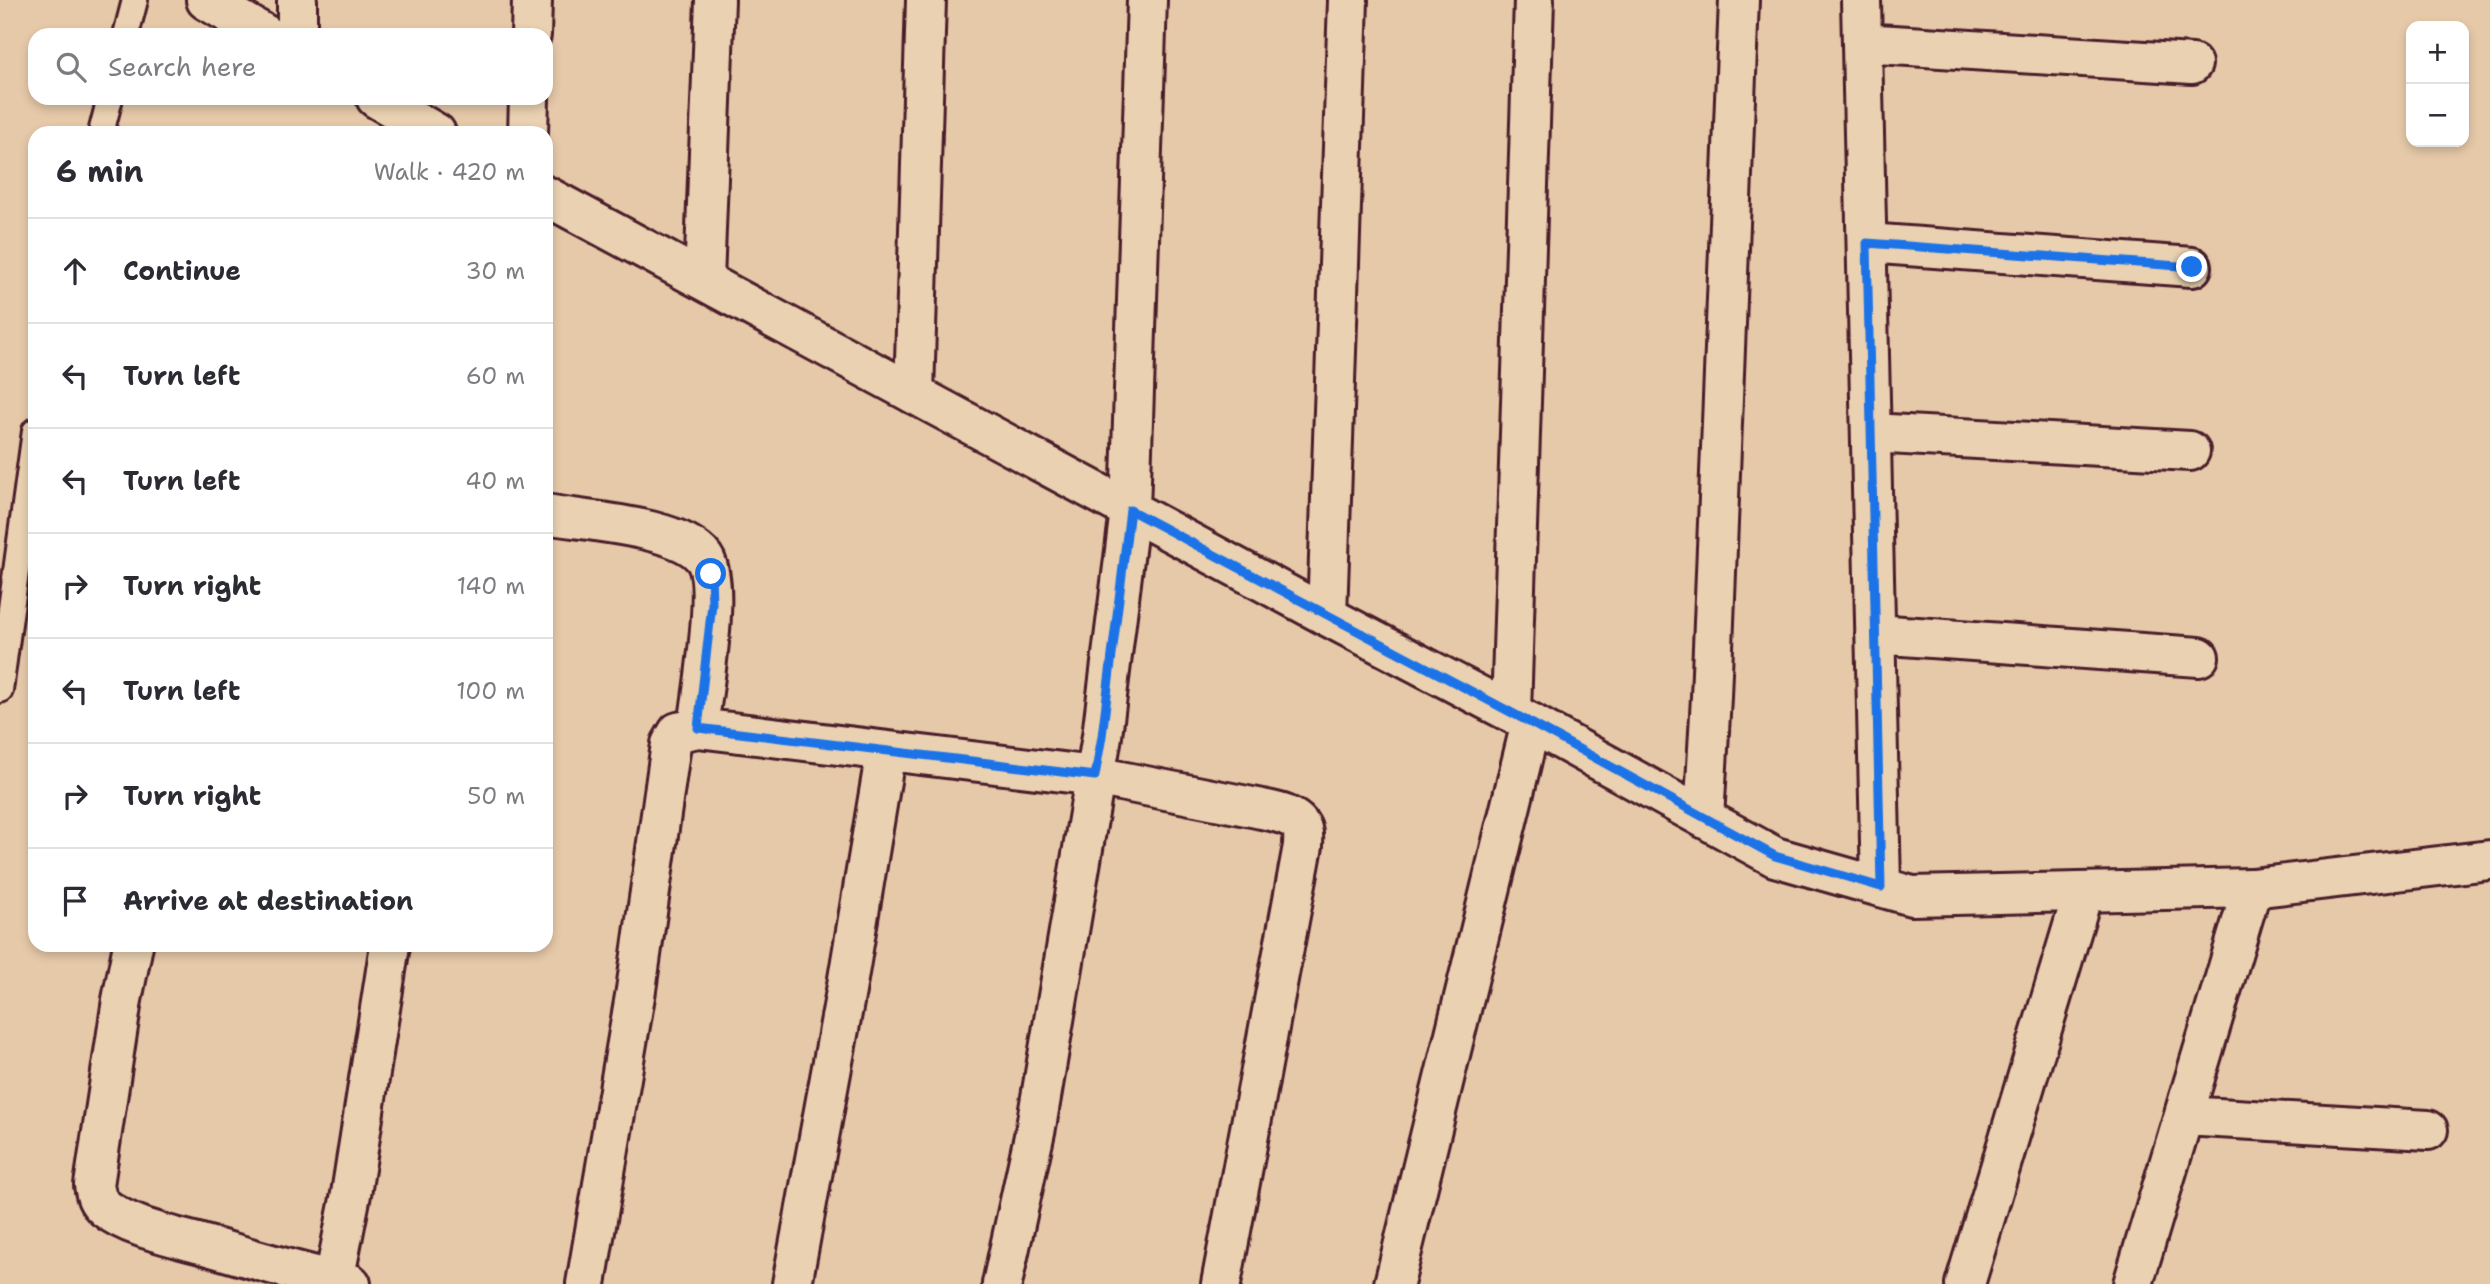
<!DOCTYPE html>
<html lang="en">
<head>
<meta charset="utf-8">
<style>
	:root { --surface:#fff; --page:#f2f2f3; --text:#2b2b33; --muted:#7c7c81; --line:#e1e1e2 }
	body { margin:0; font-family:"Shantell Sans",sans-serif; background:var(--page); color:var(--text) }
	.controls { position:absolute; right:21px; top:21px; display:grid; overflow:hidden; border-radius:14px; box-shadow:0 4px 10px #0003 }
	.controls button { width:63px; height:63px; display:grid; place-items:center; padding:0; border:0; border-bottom:2px solid var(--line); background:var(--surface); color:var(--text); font:35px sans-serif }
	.stop { position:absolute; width:21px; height:21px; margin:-16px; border:5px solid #1a73e8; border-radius:50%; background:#fff }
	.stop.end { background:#1a73e8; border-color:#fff; box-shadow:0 2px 7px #0008 }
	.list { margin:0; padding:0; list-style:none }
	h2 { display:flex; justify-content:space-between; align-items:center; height:91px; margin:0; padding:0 28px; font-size:30px }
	h2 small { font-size:23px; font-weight:400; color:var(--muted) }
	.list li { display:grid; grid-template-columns:46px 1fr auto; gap:21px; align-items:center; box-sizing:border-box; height:105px; padding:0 28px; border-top:2px solid var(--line) }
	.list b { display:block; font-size:26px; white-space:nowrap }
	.list em { font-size:23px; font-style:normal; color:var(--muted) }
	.icon { flex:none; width:38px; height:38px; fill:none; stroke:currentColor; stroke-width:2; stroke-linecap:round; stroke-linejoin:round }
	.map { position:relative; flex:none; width:2490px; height:1284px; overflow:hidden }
	.search { position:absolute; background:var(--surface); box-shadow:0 4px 10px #0003; left:28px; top:28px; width:525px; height:77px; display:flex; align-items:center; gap:18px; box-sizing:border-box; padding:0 24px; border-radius:21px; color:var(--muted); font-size:26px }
	.panel { position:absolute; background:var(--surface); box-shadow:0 4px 10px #0003; left:28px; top:126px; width:525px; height:826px; border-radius:21px }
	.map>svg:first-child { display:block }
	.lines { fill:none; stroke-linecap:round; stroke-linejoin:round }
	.service-casing { stroke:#4a1f2b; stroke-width:30 }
	.minor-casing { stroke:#4a1f2b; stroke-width:44 }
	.secondary-casing { stroke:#4a1f2b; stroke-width:44 }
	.service { stroke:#e9d1b1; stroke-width:24 }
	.minor { stroke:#e9d1b1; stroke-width:38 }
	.secondary { stroke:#e9d1b1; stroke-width:38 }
	.route { stroke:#1a73e8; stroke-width:9 }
</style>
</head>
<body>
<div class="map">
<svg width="2490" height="1284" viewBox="0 0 2490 1284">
	<rect width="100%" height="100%" fill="#e6c9a9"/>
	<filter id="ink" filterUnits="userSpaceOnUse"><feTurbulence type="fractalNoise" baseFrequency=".0143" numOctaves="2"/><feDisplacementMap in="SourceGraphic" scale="14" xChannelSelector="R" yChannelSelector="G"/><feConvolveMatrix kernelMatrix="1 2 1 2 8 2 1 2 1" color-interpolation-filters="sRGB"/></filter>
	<g filter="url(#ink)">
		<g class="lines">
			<defs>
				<path id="service" d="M 126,35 L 135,0
					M 101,133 L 110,98
					M 0,690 L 35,431"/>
				<path id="minor" d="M 1861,0 L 1881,887
					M 297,35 L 297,0
					M 531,35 L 532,0
					M 1862,43 L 2192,64
					M 528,133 L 529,98
					M 1867,243 L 2192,267
					M 704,280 L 715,0
					M 914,394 L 926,0
					M 1871,433 L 2190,451
					M 546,514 C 583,521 681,526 704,558 C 722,583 702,694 698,728
					M 1327,616 L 1348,0
					M 1875,634 L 2199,657
					M 1511,712 L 1534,0
					M 1704,818 L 1711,697 L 1739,0
					M 133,945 L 122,1000 L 94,1185 C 96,1196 97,1201 105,1208 C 128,1227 172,1236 201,1244 C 251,1258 300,1274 351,1284
					M 2184,1116 L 2428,1130
					M 334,1281 L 351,1194 L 390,945
					M 586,1284 L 636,990 L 671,744 L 678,732 L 698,728 L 1095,776 L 1257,808 C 1271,811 1296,814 1302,829 C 1304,834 1303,841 1303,846 L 1221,1284
					M 792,1284 L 846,991 L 886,751
					M 1002,1284 L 1036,1127 L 1102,736 L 1130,510 L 1147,0
					M 1394,1284 L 1531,723
					M 1965,1284 L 2083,893
					M 2133,1284 L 2252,888"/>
				<path id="secondary" d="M 206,0 L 266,35
					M 376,98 L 436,133
					M 546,196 L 1327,616 L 1531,723 L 1775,857 L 1912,896 L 2252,888 L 2490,860"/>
			</defs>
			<!-- service casing -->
			<use href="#service" class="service-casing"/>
			<!-- minor casing -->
			<use href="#minor" class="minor-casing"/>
			<!-- secondary casing -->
			<use href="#secondary" class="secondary-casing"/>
			<!-- service -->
			<use href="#service" class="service"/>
			<!-- minor -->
			<use href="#minor" class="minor"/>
			<!-- secondary -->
			<use href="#secondary" class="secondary"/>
		</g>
	</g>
	<g class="lines" filter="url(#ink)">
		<!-- route -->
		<path class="route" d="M 711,574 L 712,604 L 698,728 L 1095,776 L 1102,736 L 1130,510 L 1531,723 L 1775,856 L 1881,887 L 1867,243 L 2192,267"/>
	</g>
</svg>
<div class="controls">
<button>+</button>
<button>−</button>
</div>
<div class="stop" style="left:711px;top:574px"></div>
<div class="stop end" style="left:2192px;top:267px"></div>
<div class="search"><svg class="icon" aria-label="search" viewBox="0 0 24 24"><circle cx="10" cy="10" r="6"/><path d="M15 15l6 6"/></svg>Search here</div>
<section class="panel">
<h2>6 min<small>Walk · 420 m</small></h2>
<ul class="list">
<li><svg class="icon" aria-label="ahead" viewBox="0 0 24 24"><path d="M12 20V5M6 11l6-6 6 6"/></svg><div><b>Continue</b></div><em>30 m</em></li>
<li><svg class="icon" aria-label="left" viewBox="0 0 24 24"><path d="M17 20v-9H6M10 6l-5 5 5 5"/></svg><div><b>Turn left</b></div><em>60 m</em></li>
<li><svg class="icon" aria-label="left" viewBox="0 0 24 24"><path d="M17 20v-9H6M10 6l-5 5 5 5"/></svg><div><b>Turn left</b></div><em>40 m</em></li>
<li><svg class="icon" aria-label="right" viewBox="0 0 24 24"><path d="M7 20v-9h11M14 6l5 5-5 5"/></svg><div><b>Turn right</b></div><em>140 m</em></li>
<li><svg class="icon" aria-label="left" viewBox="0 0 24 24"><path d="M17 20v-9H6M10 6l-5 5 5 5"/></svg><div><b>Turn left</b></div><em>100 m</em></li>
<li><svg class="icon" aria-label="right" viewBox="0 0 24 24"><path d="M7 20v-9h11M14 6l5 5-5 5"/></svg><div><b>Turn right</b></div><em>50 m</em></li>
<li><svg class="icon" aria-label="arrive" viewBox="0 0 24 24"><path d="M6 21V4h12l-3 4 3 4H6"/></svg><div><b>Arrive at destination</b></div></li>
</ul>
</section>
</div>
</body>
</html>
